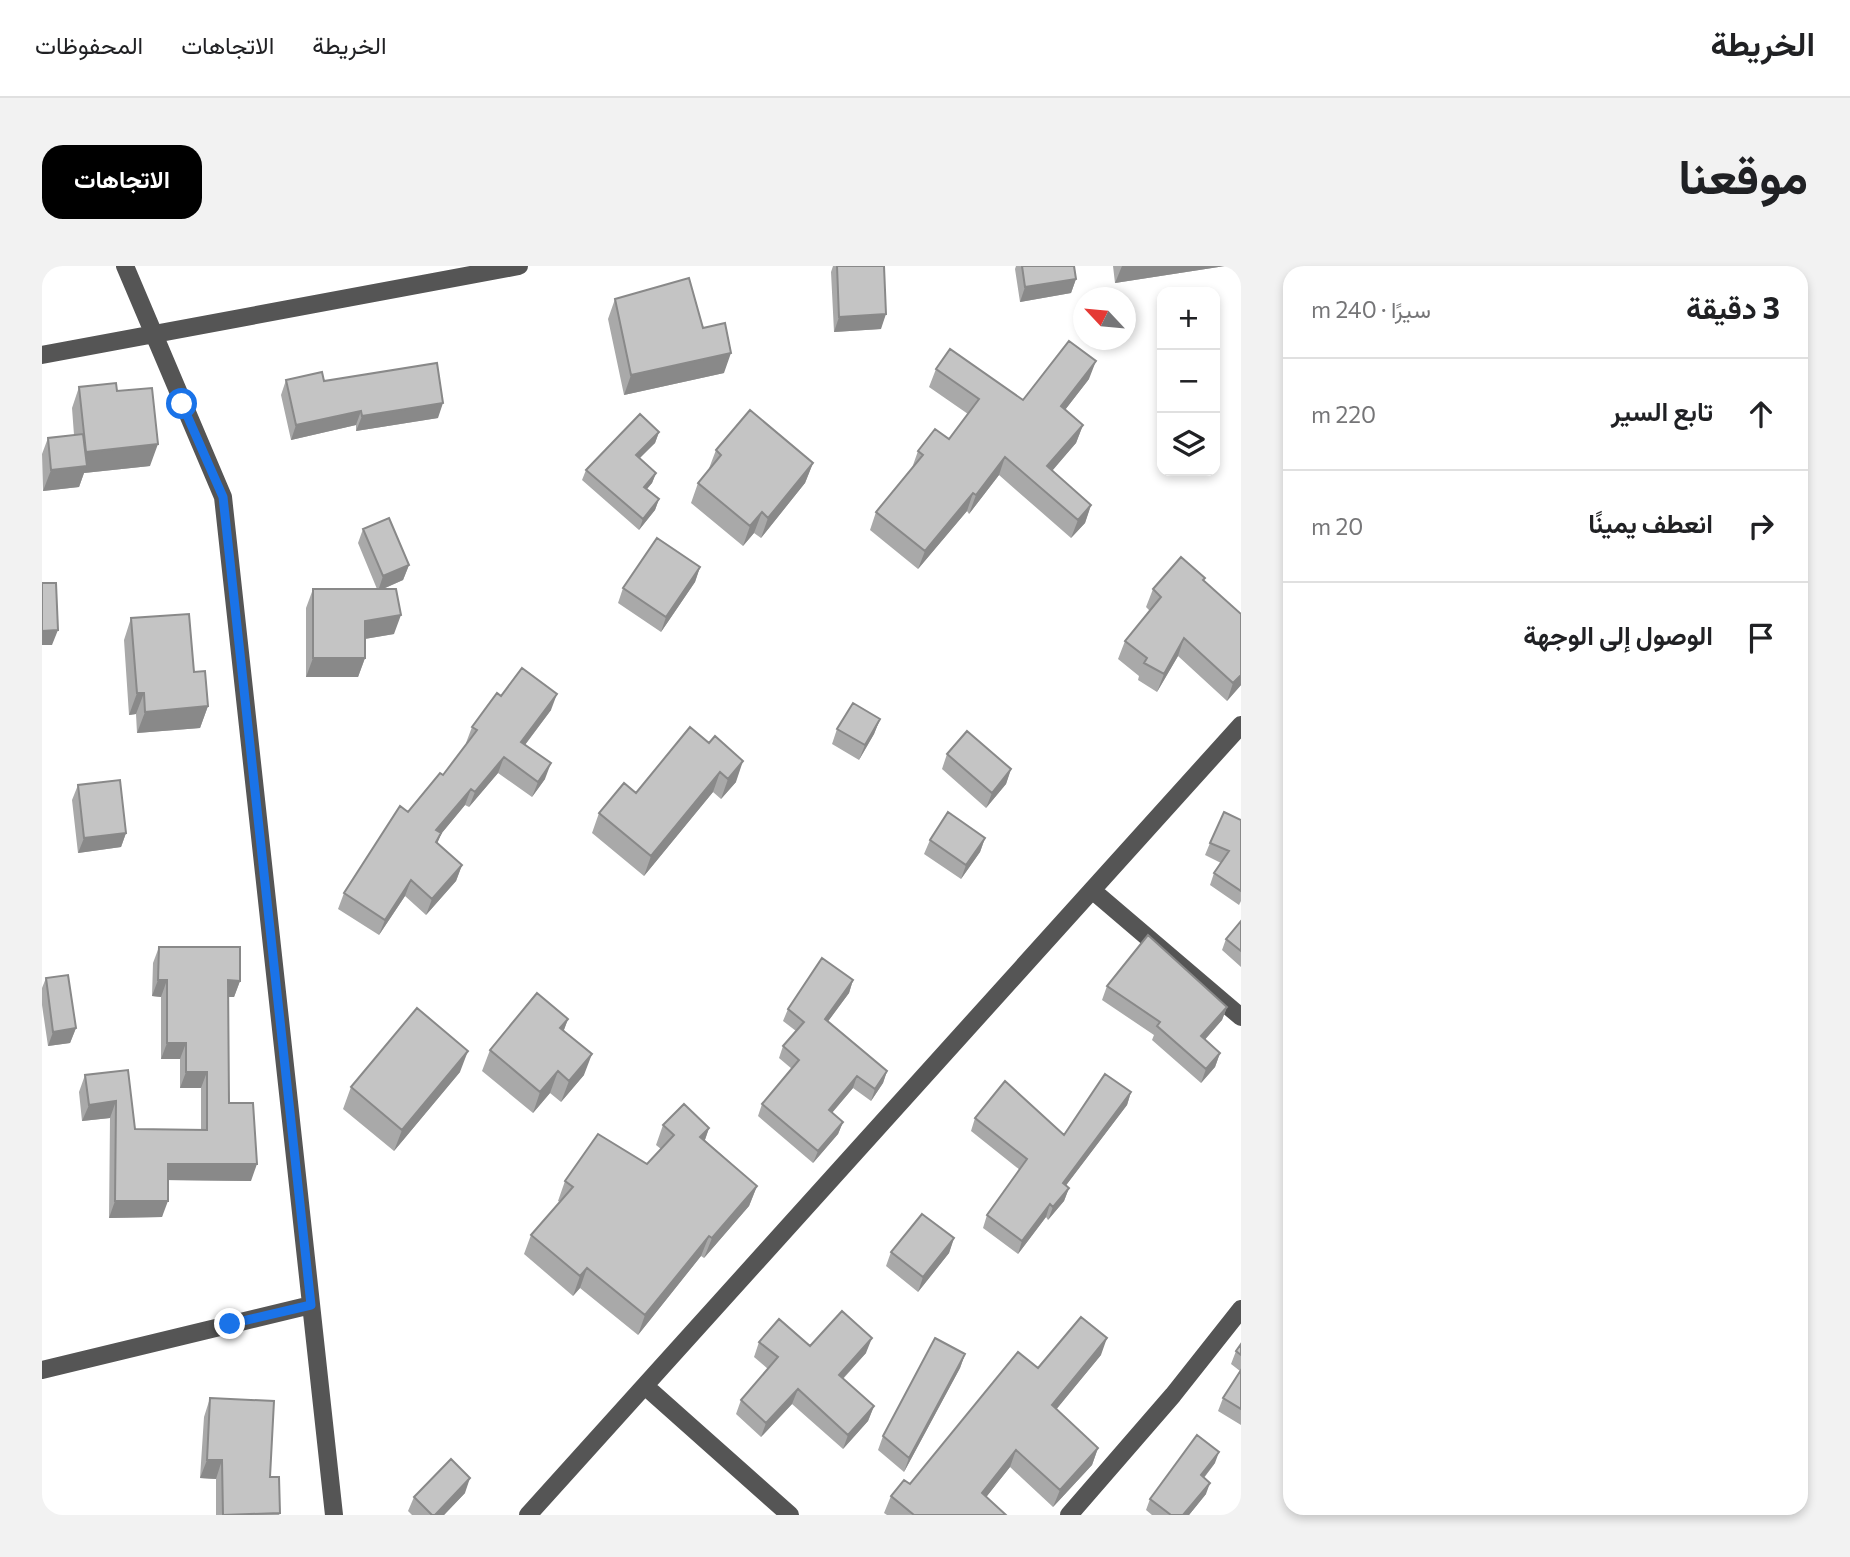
<!DOCTYPE html>
<html lang="ar">
<head>
<meta charset="utf-8">
<style>
	:root { --surface:#fff; --page:#f2f2f2; --text:#202124; --muted:#757577; --line:#e0e0e0; --accent:#000 }
	body { margin:0; font-family:Commissioner,Vazirmatn,sans-serif; background:var(--page); color:var(--text); direction:rtl }
	.controls { position:absolute; right:21px; top:21px; display:grid; overflow:hidden; border-radius:14px; box-shadow:0 4px 10px #0003 }
	.controls button { width:63px; height:63px; display:grid; place-items:center; padding:0; border:0; border-bottom:2px solid var(--line); background:var(--surface); color:var(--text); font:35px sans-serif }
	.compass { position:absolute; left:1031px; top:21px; width:63px; height:63px; border-radius:50%; background:var(--surface); box-shadow:0 4px 10px #0003; rotate:296deg }
	.stop { position:absolute; width:21px; height:21px; margin:-16px; border:5px solid #1a73e8; border-radius:50%; background:#fff }
	.stop.end { background:#1a73e8; border-color:#fff; box-shadow:0 2px 7px #0008 }
	.list { margin:0; padding:0; list-style:none }
	h2 { display:flex; justify-content:space-between; align-items:center; height:91px; margin:0; padding:0 28px; font-size:30px }
	h2 small { font-size:23px; font-weight:400; color:var(--muted) }
	.list li { display:grid; grid-template-columns:46px 1fr auto; gap:21px; align-items:center; box-sizing:border-box; height:112px; padding:0 28px; border-top:2px solid var(--line) }
	.list b { display:block; font-size:26px; white-space:nowrap }
	.list em { font-size:23px; font-style:normal; color:var(--muted) }
	.icon { flex:none; width:38px; height:38px; fill:none; stroke:currentColor; stroke-width:2; stroke-linecap:round; stroke-linejoin:round }
	.map { position:relative; flex:none; width:1199px; height:1249px; overflow:hidden; direction:ltr; border-radius:21px }
	header { display:flex; align-items:center; gap:42px; box-sizing:border-box; height:98px; padding:0 35px; background:var(--surface); border-bottom:2px solid var(--line) }
	header strong { font-size:33px }
	nav { display:flex; gap:38px; margin-inline-start:auto; font-size:24px }
	.intro { display:flex; align-items:center; justify-content:space-between; box-sizing:border-box; height:168px; padding:0 42px }
	h1 { margin:0; font-size:49px }
	.button { padding:18px 32px; border-radius:21px; background:var(--accent); color:#fff; font-size:24px; font-weight:700 }
	main { display:flex; gap:42px; padding:0 42px }
	aside { flex:1; background:var(--surface); border-radius:21px; box-shadow:0 4px 10px #0003 }
	.map>svg:first-child { display:block }
	.lines { fill:none; stroke-linecap:round; stroke-linejoin:round }
	.minor { stroke:#555; stroke-width:18 }
	.wall { fill:#a9a9a9 }
	.shaded-wall { fill:#898989 }
	.building { fill:#c4c4c4; stroke:#898989; stroke-width:2 }
	.route { stroke:#1a73e8; stroke-width:9 }
</style>
</head>
<body>
<header>
<strong>الخريطة</strong>
<nav><a>الخريطة</a><a>الاتجاهات</a><a>المحفوظات</a></nav>
</header>
<div class="intro"><h1>موقعنا</h1><a class="button">الاتجاهات</a></div>
<main>
<aside>
<h2>3 دقيقة<small>سيرًا · 240 m</small></h2>
<ul class="list">
<li><svg class="icon" aria-label="ahead" viewBox="0 0 24 24"><path d="M12 20V5M6 11l6-6 6 6"/></svg><div><b>تابع السير</b></div><em>220 m</em></li>
<li><svg class="icon" aria-label="right" viewBox="0 0 24 24"><path d="M7 20v-9h11M14 6l5 5-5 5"/></svg><div><b>انعطف يمينًا</b></div><em>20 m</em></li>
<li><svg class="icon" aria-label="arrive" viewBox="0 0 24 24"><path d="M6 21V4h12l-3 4 3 4H6"/></svg><div><b>الوصول إلى الوجهة</b></div></li>
</ul>
</aside>
<div class="map">
<svg width="1199" height="1249" viewBox="0 0 1199 1249">
	<rect width="100%" height="100%" fill="#fff"/>
	<g class="lines">
		<!-- minor -->
		<path class="minor" d="M 83,0 L 181,231 L 292,1249
			M 0,89 L 477,0
			M 1050,624 L 1199,751
			M 0,1104 L 269,1039
			M 603,1120 L 748,1249
			M 486,1249 L 1199,459
			M 1027,1249 L 1131,1129 L 1199,1043"/>
	</g>
	<!-- wall -->
	<path class="wall" d="M 791,0 L 842,0 L 839,63 L 792,66 L 789,6 Z
		M 974,0 L 1032,0 L 1034,13 L 1029,27 L 978,36 L 973,3 Z
		M 1071,0 L 1183,0 L 1073,17 Z
		M 573,33 L 661,62 L 682,107 L 582,129 L 566,53 Z
		M 894,103 L 981,134 L 1047,113 L 1023,144 L 1041,159 L 1034,177 L 1010,204 L 1049,239 L 1043,257 L 1029,272 L 957,209 L 927,248 L 925,245 L 876,303 L 828,264 L 834,246 L 870,202 L 876,185 L 907,173 L 926,148 L 887,121 Z
		M 244,114 L 282,115 L 396,152 L 314,165 L 314,159 L 249,174 L 239,129 Z
		M 37,121 L 75,125 L 108,200 L 42,207 L 37,221 L 1,225 L 0,188 L 6,172 L 32,169 L 30,142 Z
		M 617,166 L 613,177 L 597,192 L 614,207 L 610,217 L 605,223 L 617,233 L 613,244 L 597,264 L 540,214 L 544,204 Z
		M 674,184 L 771,197 L 763,217 L 719,272 L 712,267 L 701,280 L 649,237 L 656,217 L 666,205 Z
		M 321,263 L 367,299 L 361,314 L 341,323 L 352,368 L 323,373 L 323,392 L 316,411 L 264,411 L 264,342 L 271,323 L 335,323 L 316,277 Z
		M 658,301 L 653,316 L 619,366 L 576,337 L 581,322 Z
		M 1162,315 L 1199,348 L 1199,419 L 1185,435 L 1136,390 L 1115,426 L 1096,414 L 1097,410 L 1076,393 L 1083,375 L 1108,345 L 1104,341 L 1111,323 Z
		M 89,352 L 152,406 L 166,440 L 158,462 L 95,467 L 94,448 L 87,449 L 82,374 Z
		M 459,430 L 509,444 L 483,479 L 503,513 L 490,531 L 456,507 L 427,541 L 423,539 L 399,568 L 395,577 L 420,599 L 414,615 L 384,649 L 363,630 L 337,669 L 296,643 L 302,627 L 366,546 L 401,509 L 425,477 L 424,477 L 430,461 Z
		M 838,453 L 832,468 L 817,494 L 790,478 L 795,463 Z
		M 648,461 L 694,516 L 679,533 L 671,526 L 602,610 L 550,567 L 557,547 L 594,527 Z
		M 905,488 L 969,503 L 964,518 L 944,542 L 900,503 Z
		M 36,519 L 84,567 L 79,581 L 36,587 L 30,534 Z
		M 1199,554 L 1199,635 L 1197,639 L 1168,619 L 1172,607 L 1179,597 L 1163,589 L 1168,577 Z
		M 943,572 L 938,586 L 919,613 L 882,588 L 888,574 Z
		M 1199,655 L 1199,701 L 1180,684 L 1184,673 Z
		M 117,681 L 198,715 L 192,731 L 186,731 L 187,837 L 209,915 L 126,914 L 120,951 L 67,952 L 68,852 L 40,855 L 37,826 L 43,809 L 86,804 L 93,863 L 159,864 L 159,822 L 138,822 L 138,793 L 119,793 L 119,731 L 110,730 L 111,697 Z
		M 4,712 L 34,762 L 28,777 L 6,780 L 0,739 L 0,722 Z
		M 811,714 L 807,727 L 786,755 L 845,805 L 841,817 L 829,835 L 811,822 L 790,847 L 801,856 L 796,868 L 771,897 L 716,850 L 720,838 L 750,803 L 737,792 L 741,780 L 754,765 L 741,755 L 746,743 Z
		M 1065,720 L 1185,741 L 1180,754 L 1163,773 L 1178,787 L 1173,801 L 1159,817 L 1110,774 L 1112,769 L 1060,734 Z
		M 526,753 L 522,764 L 542,809 L 519,836 L 508,827 L 491,847 L 440,805 L 448,784 Z
		M 418,806 L 352,885 L 301,843 L 309,821 Z
		M 1089,826 L 1085,839 L 1024,919 L 1027,922 L 1022,935 L 1006,954 L 1004,951 L 976,988 L 941,962 L 945,949 L 978,904 L 929,865 L 933,852 L 1022,869 Z
		M 621,859 L 667,862 L 663,874 L 715,920 L 707,940 L 662,992 L 659,990 L 596,1069 L 538,1022 L 531,1030 L 482,988 L 489,969 L 518,936 L 516,935 L 523,915 L 605,898 L 619,883 L 614,879 Z
		M 912,972 L 907,987 L 876,1026 L 844,1000 L 849,986 Z
		M 717,1076 L 768,1080 L 824,1087 L 801,1113 L 832,1140 L 826,1155 L 801,1183 L 750,1138 L 719,1171 L 694,1148 L 699,1134 L 726,1103 L 712,1091 Z
		M 1199,1078 L 1199,1159 L 1176,1145 L 1181,1132 L 1198,1105 L 1189,1098 L 1194,1085 Z
		M 923,1088 L 918,1102 L 862,1206 L 836,1184 L 841,1170 Z
		M 1059,1089 L 1014,1143 L 1056,1182 L 1050,1199 L 1011,1241 L 968,1201 L 944,1231 L 964,1249 L 845,1249 L 842,1247 L 849,1230 L 868,1218 L 996,1102 Z
		M 168,1132 L 228,1211 L 238,1247 L 237,1249 L 174,1249 L 174,1213 L 158,1212 L 162,1151 Z
		M 1173,1197 L 1162,1212 L 1164,1228 L 1147,1249 L 1110,1249 L 1104,1244 L 1108,1233 Z
		M 423,1227 L 402,1249 L 370,1249 L 366,1245 L 372,1231 Z"/>
	<!-- shaded-wall -->
	<path class="shaded-wall" d="M 1080,0 L 1183,0 L 1073,17 Z
		M 1034,13 L 1029,27 L 978,36 L 983,21 Z
		M 844,48 L 839,63 L 792,66 L 797,51 Z
		M 689,87 L 682,107 L 582,129 L 589,109 Z
		M 1054,95 L 1047,113 L 1012,158 L 1019,140 Z
		M 401,137 L 396,152 L 314,165 L 320,150 Z
		M 319,145 L 314,159 L 249,174 L 254,159 Z
		M 1041,159 L 1034,177 L 999,218 L 1005,200 Z
		M 617,166 L 613,177 L 590,200 L 594,189 Z
		M 116,178 L 108,200 L 42,207 L 37,221 L 1,225 L 9,204 L 44,186 Z
		M 963,191 L 957,209 L 927,248 L 934,229 Z
		M 771,197 L 763,217 L 719,272 L 726,252 Z
		M 614,207 L 610,217 L 598,231 L 602,221 Z
		M 931,227 L 925,245 L 876,303 L 883,285 Z
		M 617,233 L 613,244 L 597,264 L 601,253 Z
		M 1049,239 L 1043,257 L 1029,272 L 1036,254 Z
		M 720,246 L 712,267 L 701,280 L 708,260 Z
		M 367,299 L 361,314 L 336,325 L 341,310 Z
		M 658,301 L 653,316 L 619,366 L 624,351 Z
		M 359,349 L 352,368 L 316,374 L 323,355 Z
		M 16,364 L 10,379 L 0,379 L 0,365 Z
		M 1142,372 L 1136,390 L 1115,426 L 1122,408 Z
		M 271,392 L 323,392 L 316,411 L 264,411 Z
		M 1199,409 L 1199,419 L 1185,435 L 1191,417 Z
		M 95,427 L 102,427 L 94,448 L 87,449 Z
		M 515,428 L 509,444 L 473,492 L 479,476 Z
		M 166,440 L 158,462 L 95,467 L 103,446 Z
		M 838,453 L 832,468 L 817,494 L 823,479 Z
		M 462,491 L 456,507 L 427,541 L 433,526 Z
		M 701,495 L 694,516 L 679,533 L 686,513 Z
		M 509,497 L 503,513 L 490,531 L 496,516 Z
		M 969,503 L 964,518 L 944,542 L 950,527 Z
		M 678,506 L 671,526 L 602,610 L 609,590 Z
		M 429,523 L 423,539 L 399,568 L 393,583 L 394,564 Z
		M 84,567 L 79,581 L 36,587 L 42,572 Z
		M 943,572 L 938,586 L 919,613 L 924,599 Z
		M 420,599 L 414,615 L 384,649 L 390,633 Z
		M 369,614 L 363,630 L 337,669 L 343,654 Z
		M 116,714 L 125,714 L 119,731 L 110,730 Z
		M 186,714 L 198,715 L 192,731 L 180,731 Z
		M 811,714 L 807,727 L 779,765 L 783,753 Z
		M 1185,741 L 1180,754 L 1154,784 L 1159,770 Z
		M 526,753 L 518,774 L 518,762 Z
		M 34,762 L 28,777 L 6,780 L 11,766 Z
		M 125,777 L 144,777 L 138,793 L 119,793 Z
		M 426,785 L 418,806 L 352,885 L 360,864 Z
		M 1178,787 L 1173,801 L 1159,817 L 1164,803 Z
		M 550,788 L 542,809 L 519,836 L 527,815 Z
		M 516,805 L 508,827 L 491,847 L 498,826 Z
		M 845,805 L 841,817 L 829,835 L 833,823 Z
		M 144,806 L 165,806 L 159,822 L 138,822 Z
		M 815,810 L 811,822 L 782,856 L 787,844 Z
		M 1089,826 L 1085,839 L 1016,930 L 1021,917 Z
		M 74,835 L 68,852 L 40,855 L 47,839 Z
		M 801,856 L 796,868 L 771,897 L 776,885 Z
		M 667,862 L 660,882 L 658,871 Z
		M 126,898 L 215,898 L 209,915 L 120,914 Z
		M 715,920 L 707,940 L 662,992 L 670,972 Z
		M 1027,922 L 1022,935 L 1006,954 L 1011,941 Z
		M 73,935 L 126,935 L 120,951 L 67,952 Z
		M 1008,938 L 1004,951 L 976,988 L 980,975 Z
		M 667,970 L 659,990 L 596,1069 L 603,1049 Z
		M 912,972 L 907,987 L 876,1026 L 881,1011 Z
		M 545,1002 L 538,1022 L 531,1030 L 538,1010 Z
		M 830,1072 L 824,1087 L 791,1123 L 797,1109 Z
		M 1065,1072 L 1059,1089 L 1004,1156 L 1010,1139 Z
		M 923,1088 L 918,1102 L 862,1206 L 867,1192 Z
		M 756,1123 L 750,1138 L 719,1171 L 724,1157 Z
		M 832,1140 L 826,1155 L 801,1183 L 806,1169 Z
		M 1056,1182 L 1050,1199 L 1011,1241 L 1018,1224 Z
		M 974,1184 L 968,1201 L 934,1244 L 940,1227 Z
		M 1177,1186 L 1173,1197 L 1155,1220 L 1159,1209 Z
		M 165,1194 L 180,1194 L 174,1213 L 158,1212 Z
		M 428,1212 L 423,1227 L 402,1249 L 393,1249 Z
		M 1168,1217 L 1164,1228 L 1147,1249 L 1141,1249 Z"/>
	<!-- building -->
	<path class="building" d="M 795,0 L 842,0 L 844,48 L 797,51 Z
		M 980,0 L 1032,0 L 1034,13 L 983,21 Z
		M 647,12 L 661,62 L 683,57 L 689,87 L 589,109 L 573,33 Z
		M 1027,75 L 1054,95 L 1019,140 L 1041,159 L 1005,200 L 1049,239 L 1036,254 L 963,191 L 934,229 L 931,227 L 883,285 L 834,246 L 881,189 L 876,185 L 893,163 L 907,173 L 937,133 L 894,103 L 908,83 L 981,134 Z
		M 395,97 L 401,137 L 320,150 L 319,145 L 254,159 L 244,114 L 280,106 L 282,115 Z
		M 74,117 L 75,125 L 110,122 L 116,178 L 44,186 L 37,121 Z
		M 708,144 L 771,197 L 726,252 L 720,246 L 708,260 L 656,217 L 679,189 L 674,184 Z
		M 598,148 L 617,166 L 594,189 L 614,207 L 602,221 L 617,233 L 601,253 L 544,204 Z
		M 41,168 L 45,200 L 9,204 L 6,172 Z
		M 347,252 L 367,299 L 341,310 L 321,263 Z
		M 615,272 L 658,301 L 624,351 L 581,322 Z
		M 1139,291 L 1163,312 L 1161,314 L 1199,348 L 1199,409 L 1191,417 L 1142,372 L 1122,408 L 1102,397 L 1105,392 L 1083,375 L 1119,331 L 1111,323 Z
		M 0,317 L 14,317 L 16,364 L 0,365 Z
		M 271,323 L 354,323 L 359,349 L 323,355 L 323,392 L 271,392 Z
		M 147,348 L 152,406 L 163,405 L 166,440 L 103,446 L 102,427 L 95,427 L 89,352 Z
		M 480,402 L 515,428 L 479,476 L 509,497 L 496,516 L 462,491 L 433,526 L 429,523 L 394,564 L 399,567 L 394,576 L 420,599 L 390,633 L 369,614 L 343,654 L 302,627 L 358,540 L 366,546 L 398,507 L 401,509 L 435,464 L 430,461 L 455,427 L 459,430 Z
		M 811,437 L 838,453 L 823,479 L 795,463 Z
		M 648,461 L 667,477 L 673,470 L 701,495 L 686,513 L 678,506 L 609,590 L 557,547 L 582,517 L 594,527 Z
		M 925,465 L 969,503 L 950,527 L 905,488 Z
		M 78,514 L 84,567 L 42,572 L 36,519 Z
		M 906,546 L 943,572 L 924,599 L 888,574 Z
		M 1182,546 L 1199,554 L 1199,625 L 1172,607 L 1187,585 L 1168,577 Z
		M 1199,655 L 1199,685 L 1184,673 Z
		M 1106,669 L 1185,741 L 1159,770 L 1178,787 L 1164,803 L 1115,760 L 1118,756 L 1065,720 Z
		M 117,681 L 198,681 L 198,715 L 186,714 L 187,837 L 211,837 L 215,898 L 126,898 L 126,935 L 73,935 L 74,835 L 47,839 L 43,809 L 86,804 L 93,863 L 165,864 L 165,806 L 144,806 L 144,777 L 125,777 L 125,714 L 116,714 Z
		M 780,692 L 811,714 L 783,753 L 845,805 L 833,823 L 815,810 L 787,844 L 801,856 L 776,885 L 720,838 L 757,794 L 741,780 L 762,756 L 746,743 Z
		M 26,709 L 34,762 L 11,766 L 4,712 Z
		M 495,727 L 526,753 L 518,762 L 550,788 L 527,815 L 516,805 L 498,826 L 448,784 Z
		M 375,742 L 426,785 L 360,864 L 309,821 Z
		M 1063,808 L 1089,826 L 1021,917 L 1027,922 L 1011,941 L 1008,938 L 980,975 L 945,949 L 985,893 L 933,852 L 963,815 L 1022,869 Z
		M 642,838 L 667,862 L 658,871 L 715,920 L 670,972 L 667,970 L 603,1049 L 545,1002 L 538,1010 L 489,969 L 531,921 L 523,915 L 556,868 L 605,898 L 632,869 L 621,859 Z
		M 880,948 L 912,972 L 881,1011 L 849,986 Z
		M 800,1045 L 830,1072 L 797,1109 L 832,1140 L 806,1169 L 756,1123 L 724,1157 L 699,1134 L 736,1091 L 717,1076 L 737,1053 L 768,1080 Z
		M 1039,1051 L 1065,1072 L 1010,1139 L 1056,1182 L 1018,1224 L 974,1184 L 940,1227 L 964,1249 L 872,1249 L 849,1230 L 862,1214 L 868,1218 L 976,1086 L 996,1102 Z
		M 893,1072 L 923,1088 L 867,1192 L 841,1170 Z
		M 1199,1078 L 1199,1089 L 1194,1085 Z
		M 1199,1104 L 1199,1143 L 1181,1132 Z
		M 168,1132 L 232,1135 L 228,1211 L 237,1211 L 238,1247 L 181,1249 L 180,1194 L 165,1194 Z
		M 1155,1169 L 1177,1186 L 1159,1209 L 1168,1217 L 1141,1249 L 1129,1249 L 1108,1233 Z
		M 409,1193 L 428,1212 L 393,1249 L 390,1249 L 372,1231 Z"/>
	<g class="lines">
		<!-- route -->
		<path class="route" d="M 140,138 L 181,231 L 269,1039 L 188,1058"/>
	</g>
</svg>
<div class="controls">
<button>+</button>
<button>−</button>
<button><svg class="icon" aria-label="layers" viewBox="0 0 24 24"><path d="M12 4l9 5-9 5-9-5zM3 14l9 5 9-5"/></svg></button>
</div>
<svg class="compass" viewBox="-18 -18 36 36"><path d="M0-13l5 13h-10z" fill="#e53935"/><path d="M0 13l5-13h-10z" fill="#757577"/></svg>
<div class="stop" style="left:140px;top:138px"></div>
<div class="stop end" style="left:188px;top:1058px"></div>
</div>
</main>
</body>
</html>
